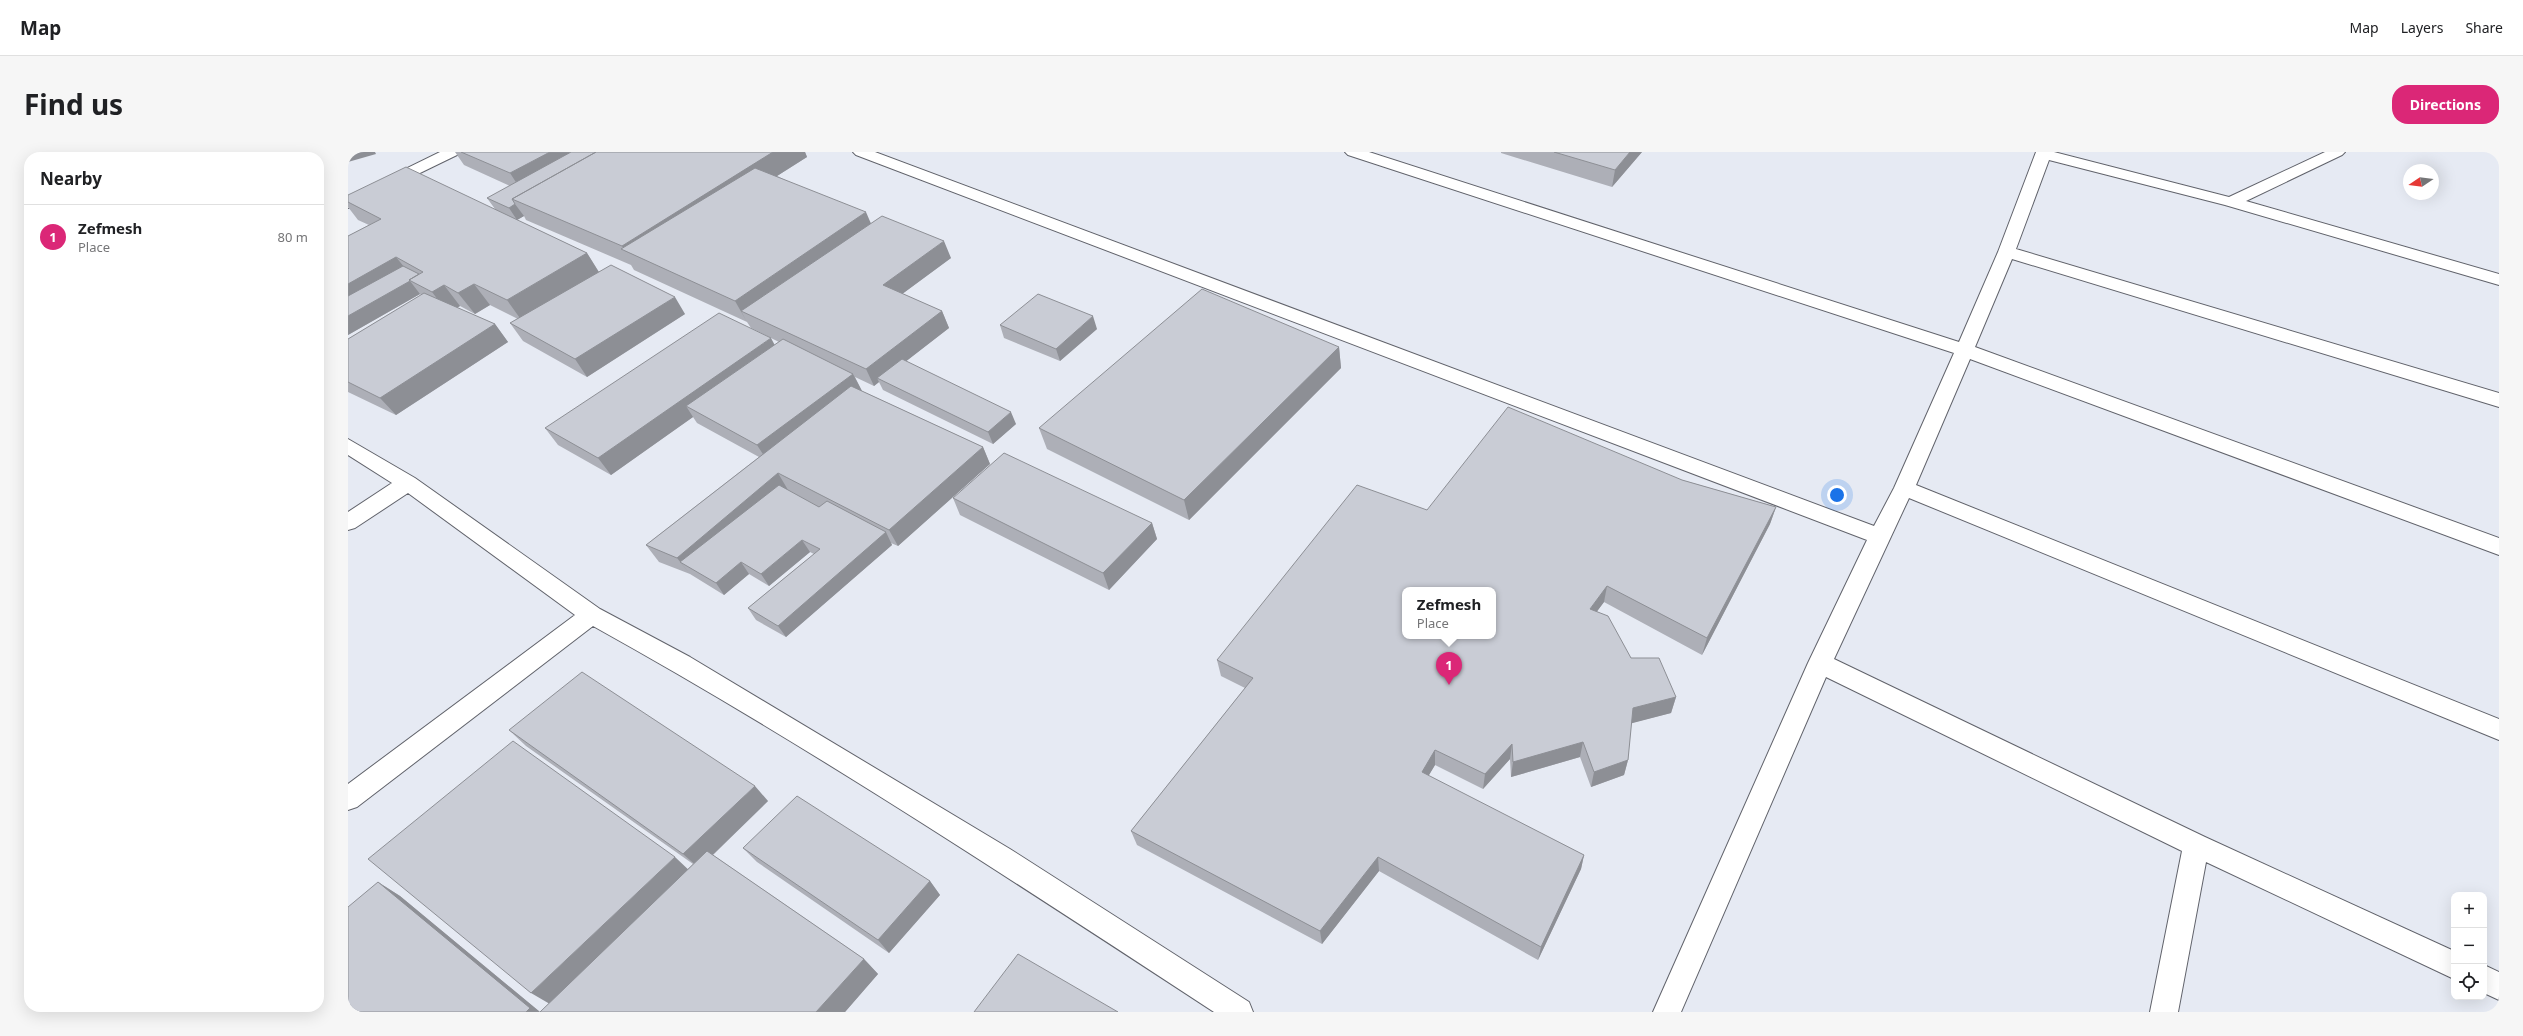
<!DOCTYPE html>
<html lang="en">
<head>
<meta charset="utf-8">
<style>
	:root { --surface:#fff; --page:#f6f6f6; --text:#202124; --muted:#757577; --line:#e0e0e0; --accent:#db2777 }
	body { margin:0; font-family:"Noto Sans",sans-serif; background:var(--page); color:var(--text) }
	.controls { position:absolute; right:12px; bottom:12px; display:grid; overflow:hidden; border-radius:8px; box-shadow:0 4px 16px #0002 }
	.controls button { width:36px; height:36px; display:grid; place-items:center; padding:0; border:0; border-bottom:1px solid var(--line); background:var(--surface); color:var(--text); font:20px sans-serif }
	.compass { position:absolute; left:2055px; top:12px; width:36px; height:36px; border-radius:50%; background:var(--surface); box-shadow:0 4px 16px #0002; rotate:257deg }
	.you { position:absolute; left:1489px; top:343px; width:14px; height:14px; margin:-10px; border:3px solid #fff; border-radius:50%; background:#1a73e8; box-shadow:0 0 0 6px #1a73e833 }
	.badge { display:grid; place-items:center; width:26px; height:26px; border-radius:50%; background:var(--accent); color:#fff; font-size:13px; font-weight:700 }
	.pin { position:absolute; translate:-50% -33px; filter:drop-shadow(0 1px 2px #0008) }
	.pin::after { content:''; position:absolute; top:21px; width:14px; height:12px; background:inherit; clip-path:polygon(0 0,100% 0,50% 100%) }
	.popup { position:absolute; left:1054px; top:435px; width:94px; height:52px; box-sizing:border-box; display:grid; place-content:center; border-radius:8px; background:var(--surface); filter:drop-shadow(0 1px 3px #0005); font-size:13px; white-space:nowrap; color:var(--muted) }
	.popup b { font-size:15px; color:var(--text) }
	.popup::after { content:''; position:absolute; left:50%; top:100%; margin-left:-8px; border:8px solid transparent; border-top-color:var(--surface) }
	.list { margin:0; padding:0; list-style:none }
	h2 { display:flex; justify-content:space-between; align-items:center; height:52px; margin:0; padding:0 16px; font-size:17px }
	h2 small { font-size:13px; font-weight:400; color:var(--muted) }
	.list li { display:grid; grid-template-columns:26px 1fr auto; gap:12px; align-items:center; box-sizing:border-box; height:64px; padding:0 16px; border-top:1px solid var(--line) }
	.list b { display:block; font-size:15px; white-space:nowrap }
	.list p { margin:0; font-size:13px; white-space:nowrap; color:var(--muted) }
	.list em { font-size:13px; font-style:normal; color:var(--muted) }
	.icon { flex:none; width:22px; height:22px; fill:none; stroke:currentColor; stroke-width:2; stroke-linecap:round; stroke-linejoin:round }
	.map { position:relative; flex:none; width:2151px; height:860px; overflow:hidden; border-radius:16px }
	header { display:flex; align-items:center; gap:24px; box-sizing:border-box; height:56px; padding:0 20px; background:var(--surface); border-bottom:1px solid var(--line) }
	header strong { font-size:19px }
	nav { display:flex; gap:22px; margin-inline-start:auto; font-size:14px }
	.intro { display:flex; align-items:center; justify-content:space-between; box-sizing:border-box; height:96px; padding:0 24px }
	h1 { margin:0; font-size:28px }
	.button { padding:10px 18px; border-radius:16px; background:var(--accent); color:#fff; font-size:14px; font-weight:700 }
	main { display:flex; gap:24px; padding:0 24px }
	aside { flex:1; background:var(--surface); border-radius:16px; box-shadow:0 4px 16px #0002 }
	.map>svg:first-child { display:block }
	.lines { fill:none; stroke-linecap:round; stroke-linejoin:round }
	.minor-casing { stroke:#61636b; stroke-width:2 }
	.minor { fill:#fff; fill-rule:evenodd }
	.wall { fill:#adafb7 }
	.shaded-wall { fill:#8d8f95 }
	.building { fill:#c9ccd5; stroke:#8d8f95; fill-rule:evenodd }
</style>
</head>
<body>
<header>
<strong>Map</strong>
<nav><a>Map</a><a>Layers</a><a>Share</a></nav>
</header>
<div class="intro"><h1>Find us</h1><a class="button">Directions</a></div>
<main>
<aside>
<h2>Nearby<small></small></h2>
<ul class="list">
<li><span class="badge">1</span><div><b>Zefmesh</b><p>Place</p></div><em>80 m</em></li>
</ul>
</aside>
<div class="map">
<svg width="2151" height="860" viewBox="0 0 2151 860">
	<rect width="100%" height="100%" fill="#e6eaf3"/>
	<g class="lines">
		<defs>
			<path id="minor" d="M 92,0 L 112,0 L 109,3 L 0,56 L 0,45 Z
				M 505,0 L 527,0 L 1526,374 L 1546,336 L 1606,201 L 1000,3 L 997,0 L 1021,0 L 1611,190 L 1650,100 L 1688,0 L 1706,0 L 1881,45 L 1977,0 L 1997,0 L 1994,3 L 1898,49 L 2151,122 L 2151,133 L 1877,53 L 1701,8 L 1668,97 L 2151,241 L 2151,255 L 1664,107 L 1627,195 L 2151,386 L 2151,403 L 1622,207 L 1568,333 L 2151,567 L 2151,588 L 1561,346 L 1486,507 L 1857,685 L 2106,799 L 2106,827 L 1858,710 L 1830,860 L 1802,860 L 1834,699 L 1478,525 L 1333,860 L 1305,860 L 1460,511 L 1519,388 L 508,3 Z
				M 0,287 L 67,326 L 252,457 L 342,505 L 662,697 L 901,850 L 905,860 L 866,860 C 662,727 458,592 245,474 L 9,655 L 0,658 L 0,632 L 227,463 L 60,341 L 7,376 L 0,378 L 0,360 L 44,331 L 0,303 Z
				M 2136,813 L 2151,820 L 2151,848 L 2136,841 Z"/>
		</defs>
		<!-- minor casing -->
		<use href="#minor" class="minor-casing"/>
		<!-- minor -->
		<use href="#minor" class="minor"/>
	</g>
	<!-- wall -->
	<path class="wall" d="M 107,0 L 457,0 L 459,5 L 429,24 L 523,71 L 603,106 L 554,142 L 594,159 L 601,176 L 558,209 L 668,272 L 645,292 L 535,238 L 531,230 L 526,234 L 507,225 L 514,239 L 635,295 L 642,312 L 550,394 L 543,391 L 544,393 L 438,485 L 408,468 L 400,456 L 466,402 L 462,400 L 421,434 L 401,422 L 376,443 L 342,422 L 311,410 L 298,393 L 411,305 L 349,271 L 345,265 L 263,323 L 210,293 L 197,276 L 426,193 L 431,190 L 403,176 L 399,170 L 286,118 L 283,113 L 178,68 L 176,64 L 169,68 L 239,101 L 251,120 L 337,162 L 239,225 L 175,189 L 162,171 L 170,167 L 142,153 L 127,162 L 112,154 L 109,156 L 147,172 L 160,190 L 48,263 L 0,240 L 0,187 L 73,143 L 72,142 L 0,183 L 0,84 L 21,73 L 10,68 L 0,55 L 0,43 L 147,57 L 139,46 L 162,34 L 116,13 Z
		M 1153,0 L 1294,0 L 1264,35 L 1153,1 Z
		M 652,173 L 749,177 L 712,209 L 656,186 Z
		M 991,195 L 993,216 L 841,368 L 699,297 L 691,276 Z
		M 1334,328 L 1428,355 L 1422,372 L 1354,503 L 1256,450 L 1249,459 L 1283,506 L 1328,545 L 1323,561 L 1283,571 L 1280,608 L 1276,623 L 1243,635 L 1232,605 L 1163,625 L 1162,607 L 1135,637 L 1087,613 L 1080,624 L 1236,703 L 1233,717 L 1190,808 L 1031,719 L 974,792 L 789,693 L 783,679 L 897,536 L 873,524 L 869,508 L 1079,358 Z
		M 605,346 L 804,371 L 809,387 L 761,438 L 612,363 Z
		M 161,578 L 420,649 L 365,703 L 516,807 L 530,822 L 497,860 L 0,860 L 30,730 L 52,744 L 192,860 L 345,712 L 178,594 Z
		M 395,696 L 582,729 L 592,743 L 541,801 L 409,710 Z"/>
	<!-- shaded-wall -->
	<path class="shaded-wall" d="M 0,0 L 27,0 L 28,2 L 0,10 Z
		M 202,0 L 244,0 L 173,38 L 162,21 Z
		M 425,0 L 457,0 L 459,5 L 297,108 L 277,99 L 274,94 Z
		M 1282,0 L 1294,0 L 1264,35 L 1267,18 Z
		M 167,52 L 176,64 L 169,68 L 161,56 Z
		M 518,60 L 527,81 L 393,159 L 399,170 L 387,149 Z
		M 596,89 L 603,106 L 542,151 L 535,133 Z
		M 239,101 L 252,122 L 174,169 L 159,148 Z
		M 48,105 L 65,126 L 0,163 L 0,132 Z
		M 62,129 L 72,142 L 0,183 L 0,164 Z
		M 126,132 L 142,153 L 127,162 L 110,141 Z
		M 96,133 L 112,154 L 100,161 L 84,140 Z
		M 327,145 L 337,162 L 239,225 L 227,207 Z
		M 594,159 L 601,176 L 534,228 L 529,226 L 531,230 L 526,234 L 518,217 Z
		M 745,164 L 749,177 L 712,209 L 708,197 Z
		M 147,172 L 160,190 L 48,263 L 32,246 Z
		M 423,186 L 432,203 L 338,254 L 345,265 L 263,323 L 250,306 Z
		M 991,195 L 993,216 L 841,368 L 836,348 Z
		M 505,222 L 514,239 L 420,310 L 409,293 Z
		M 663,260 L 668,272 L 645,292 L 640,280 Z
		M 635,295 L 642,312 L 550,394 L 541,378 Z
		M 430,321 L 440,338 L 332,410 L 342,422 L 329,406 Z
		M 1428,355 L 1422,372 L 1354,503 L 1359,486 Z
		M 804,371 L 809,387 L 761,438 L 755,421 Z
		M 538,380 L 544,393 L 438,485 L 430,474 Z
		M 454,388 L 462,400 L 421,434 L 413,422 Z
		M 393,410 L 401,422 L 376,443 L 368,431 Z
		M 1259,434 L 1256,450 L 1239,473 L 1242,457 Z
		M 1328,545 L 1323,561 L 1281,572 L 1285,556 Z
		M 1235,590 L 1232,605 L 1163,625 L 1165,610 Z
		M 1164,592 L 1162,607 L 1135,637 L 1137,622 Z
		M 1087,598 L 1087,613 L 1074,635 L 1074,620 Z
		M 1280,608 L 1276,623 L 1243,635 L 1246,620 Z
		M 407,634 L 420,649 L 351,716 L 335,702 Z
		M 1236,703 L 1233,717 L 1190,808 L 1193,795 Z
		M 327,705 L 345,722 L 207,855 L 183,841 Z
		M 1030,705 L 1031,719 L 974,792 L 972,779 Z
		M 582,729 L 592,743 L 541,801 L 530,788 Z
		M 30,730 L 52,744 L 192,860 L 178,860 Z
		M 516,807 L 530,822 L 497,860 L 468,860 Z"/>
	<!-- building -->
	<path class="building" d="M 113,0 L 202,0 L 162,21 Z
		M 223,0 L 248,0 L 164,47 L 167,52 L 161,56 L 139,46 Z
		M 248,0 L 425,0 L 274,94 L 164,47 Z
		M 1206,0 L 1282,0 L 1267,18 Z
		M 58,15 L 239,101 L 159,148 L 126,132 L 110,141 L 96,133 L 84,140 L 61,128 L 75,120 L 48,105 L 0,132 L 0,84 L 33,67 L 0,50 L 0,43 Z
		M 407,16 L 518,60 L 387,149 L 273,97 Z
		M 534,64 L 596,89 L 535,133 L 594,159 L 518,217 L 393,159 Z
		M 263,113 L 327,145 L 227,207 L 162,171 Z
		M 55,114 L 71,122 L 61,128 L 62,129 L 0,164 L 0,144 Z
		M 854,137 L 991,195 L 836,348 L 691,276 Z
		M 76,141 L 147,172 L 32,246 L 0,230 L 0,187 Z
		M 690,142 L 745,164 L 708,197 L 652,173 Z
		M 371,161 L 423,186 L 250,306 L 197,276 Z
		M 435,187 L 505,222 L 409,293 L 338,254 Z
		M 554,207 L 663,260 L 640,280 L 529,226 Z
		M 503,234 L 635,295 L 541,378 L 430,321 L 329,406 L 298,393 Z
		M 1160,255 L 1334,328 L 1428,355 L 1359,486 L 1259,434 L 1242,457 L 1260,464 L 1283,506 L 1311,506 L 1328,545 L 1285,556 L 1280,608 L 1246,620 L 1235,590 L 1165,610 L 1164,592 L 1137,622 L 1087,598 L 1074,620 L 1236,703 L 1193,795 L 1030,705 L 972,779 L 783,679 L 905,526 L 869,508 L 1009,333 L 1079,358 ZM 1057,438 L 1145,438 L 1145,484 L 1057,484 Z
		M 656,301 L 804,371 L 755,421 L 605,346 Z
		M 431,333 L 471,355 L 479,349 L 538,380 L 430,474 L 400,456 L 472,397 L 454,388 L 413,422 L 393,410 L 368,431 L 332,410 Z
		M 234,520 L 407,634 L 335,702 L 161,578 Z
		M 165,589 L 327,705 L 183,841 L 20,707 Z
		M 449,644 L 582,729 L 530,788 L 395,696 Z
		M 359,699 L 516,807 L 468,860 L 192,860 Z
		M 30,730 L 182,856 L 178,860 L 0,860 L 0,755 Z
		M 670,802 L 770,860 L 626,860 Z"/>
</svg>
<div class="controls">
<button>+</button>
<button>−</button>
<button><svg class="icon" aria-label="locate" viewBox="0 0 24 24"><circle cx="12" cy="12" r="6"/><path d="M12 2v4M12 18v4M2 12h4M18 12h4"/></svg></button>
</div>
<svg class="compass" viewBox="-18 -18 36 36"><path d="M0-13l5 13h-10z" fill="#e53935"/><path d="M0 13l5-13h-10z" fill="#757577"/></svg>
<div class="you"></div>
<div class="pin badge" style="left:1101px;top:533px">1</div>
<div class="popup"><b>Zefmesh</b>Place</div>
</div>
</main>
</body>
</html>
